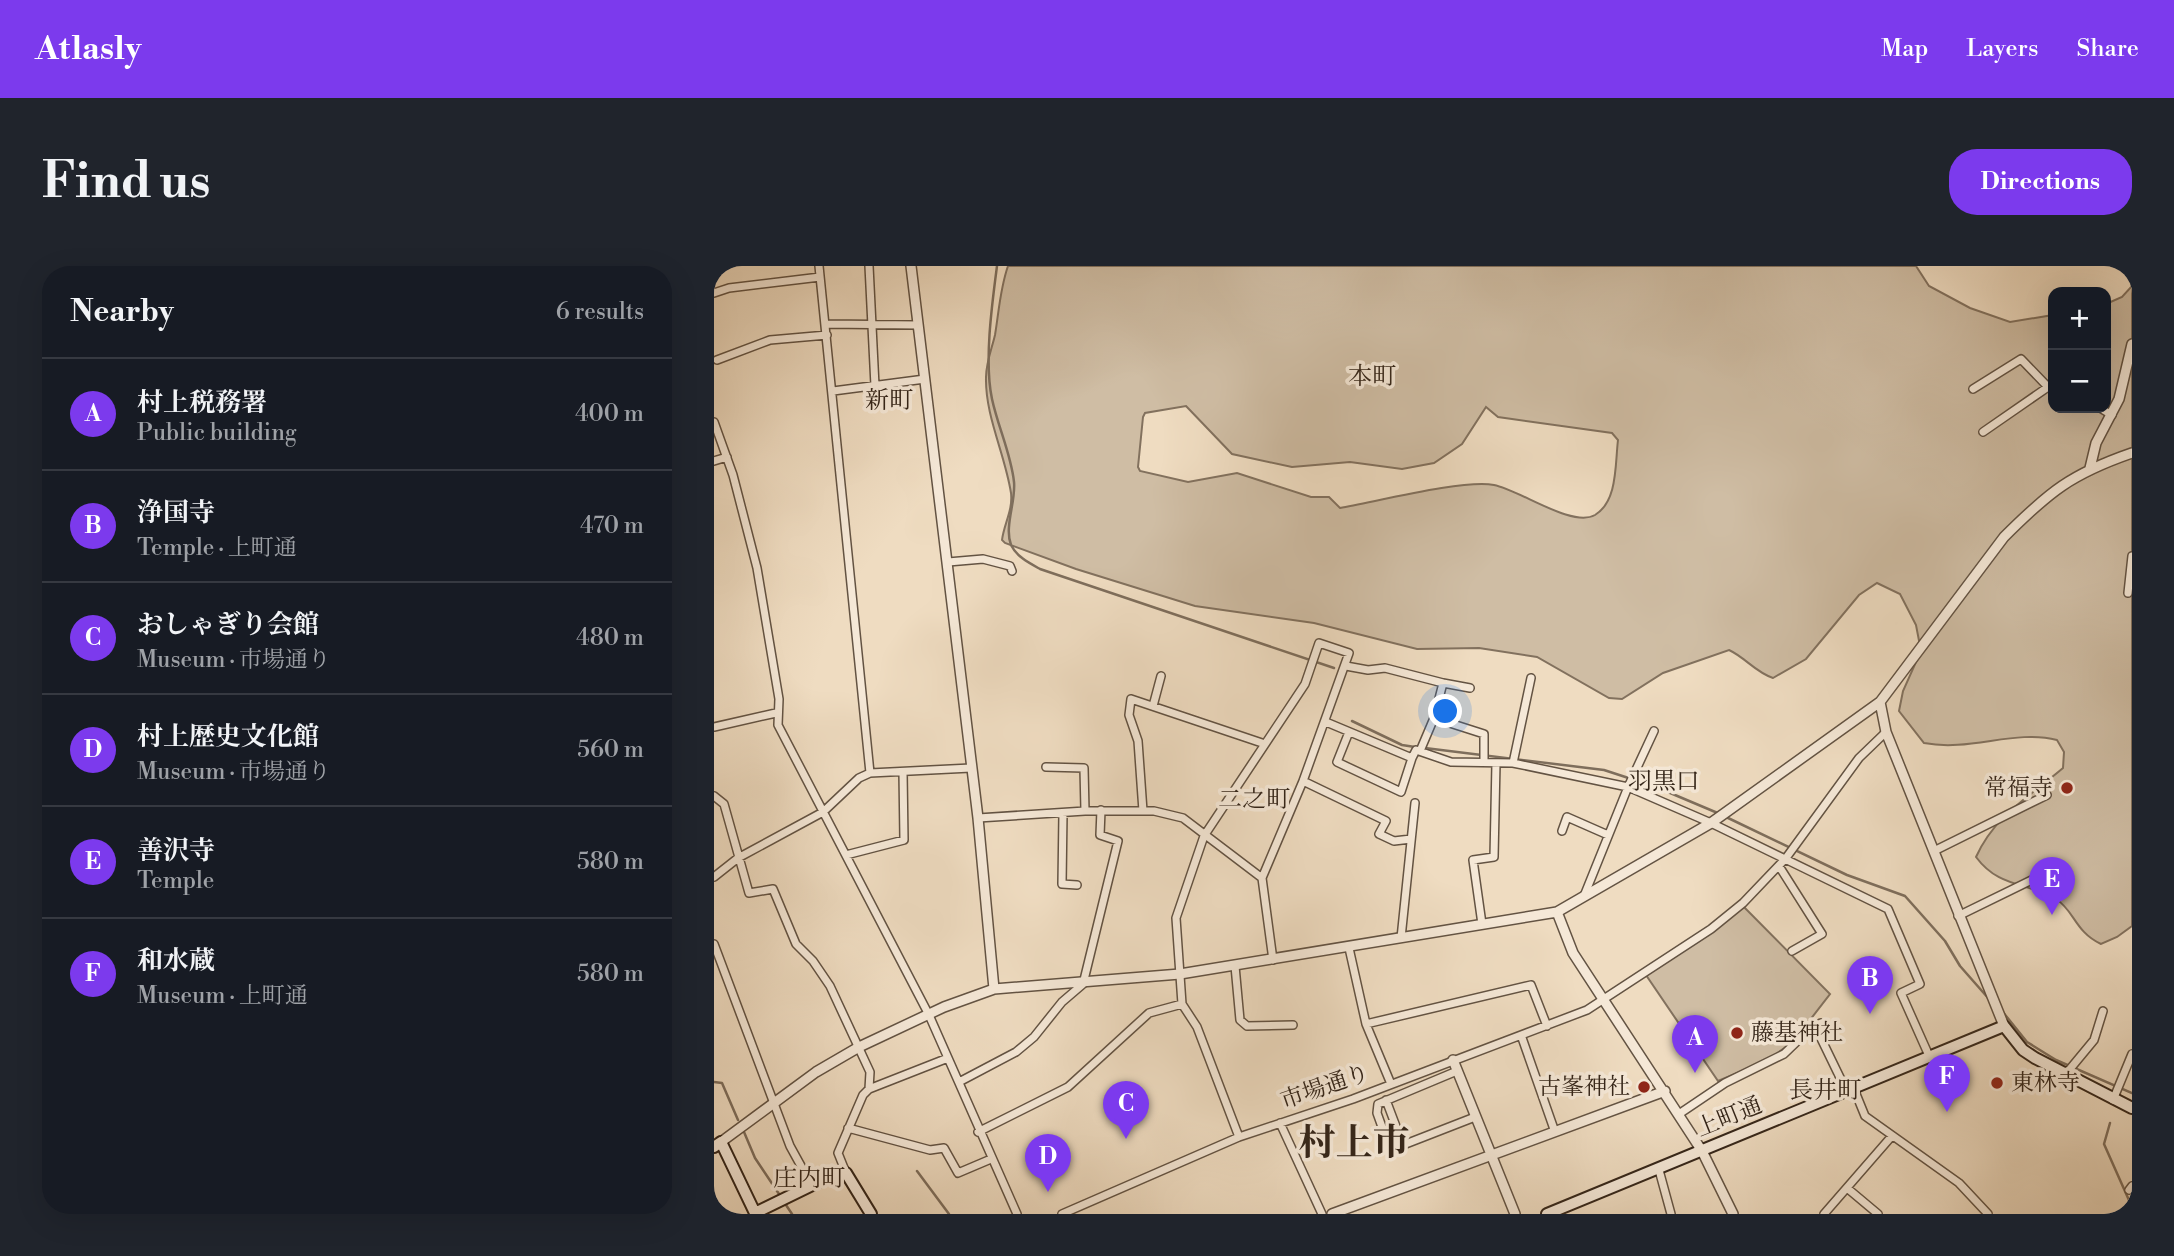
<!DOCTYPE html>
<html lang="en">
<head>
<meta charset="utf-8">
<style>
	:root { --surface:#171b24; --page:#20242c; --text:#f1f3f6; --muted:#9ea1a6; --line:#363941; --accent:#7c3aed }
	body { margin:0; font-family:"Libre Bodoni","Noto Serif JP",serif; background:var(--page); color:var(--text) }
	.controls { position:absolute; right:21px; top:21px; display:grid; overflow:hidden; border-radius:14px; box-shadow:0 7px 28px #0002 }
	.controls button { width:63px; height:63px; display:grid; place-items:center; padding:0; border:0; border-bottom:2px solid var(--line); background:var(--surface); color:var(--text); font:35px sans-serif }
	.you { position:absolute; left:732px; top:446px; width:24px; height:24px; margin:-18px; border:5px solid #fff; border-radius:50%; background:#1a73e8; box-shadow:0 0 0 10px #1a73e833 }
	.badge { display:grid; place-items:center; width:46px; height:46px; border-radius:50%; background:var(--accent); color:#fff; font-size:23px; font-weight:700 }
	.pin { position:absolute; translate:-50% -58px; filter:drop-shadow(0 2px 4px #0008) }
	.pin::after { content:''; position:absolute; top:37px; width:24px; height:21px; background:inherit; clip-path:polygon(0 0,100% 0,50% 100%) }
	.list { margin:0; padding:0; list-style:none }
	h2 { display:flex; justify-content:space-between; align-items:center; height:91px; margin:0; padding:0 28px; font-size:30px }
	h2 small { font-size:23px; font-weight:400; color:var(--muted) }
	.list li { display:grid; grid-template-columns:46px 1fr auto; gap:21px; align-items:center; box-sizing:border-box; height:112px; padding:0 28px; border-top:2px solid var(--line) }
	.list b { display:block; font-size:26px; white-space:nowrap }
	.list p { margin:0; font-size:23px; white-space:nowrap; color:var(--muted) }
	.list em { font-size:23px; font-style:normal; color:var(--muted) }
	.map { position:relative; flex:none; width:1418px; height:948px; overflow:hidden; border-radius:28px }
	header { display:flex; align-items:center; gap:42px; box-sizing:border-box; height:98px; padding:0 35px; background:var(--accent); color:#fff }
	header strong { font-size:33px }
	nav { display:flex; gap:38px; margin-inline-start:auto; font-size:24px }
	.intro { display:flex; align-items:center; justify-content:space-between; box-sizing:border-box; height:168px; padding:0 42px }
	h1 { margin:0; font-size:49px }
	.button { padding:18px 32px; border-radius:28px; background:var(--accent); color:#fff; font-size:24px; font-weight:700 }
	main { display:flex; gap:42px; padding:0 42px }
	aside { flex:1; background:var(--surface); border-radius:28px; box-shadow:0 7px 28px #0002 }
	.map>svg:first-child { display:block }
	.green { fill:#cfbda4; stroke:#82715e; stroke-width:2; fill-rule:evenodd }
	.lines { fill:none; stroke-linecap:round; stroke-linejoin:round }
	.stream { stroke:#7e6e5c; stroke-width:2.5 }
	.minor-casing { stroke:#635343; stroke-width:10 }
	.tertiary-casing { stroke:#635343; stroke-width:12 }
	.secondary-casing { stroke:#342519; stroke-width:14 }
	.minor { stroke:#f5e8d7; stroke-width:7 }
	.tertiary { stroke:#f5e8d7; stroke-width:9 }
	.secondary { stroke:#f5e8d7; stroke-width:10 }
	.poi-dot { fill:#8f2418; stroke:#f5e8d7; stroke-width:2.5 }
	.labels { text-anchor:middle; dominant-baseline:central; stroke-width:7; stroke-linejoin:round; paint-order:stroke }
	.poi-label { font-size:23px; fill:#342519; stroke:#f5e8d7; text-anchor:end }
	.street-label { font-size:23px; fill:#342519; stroke:#f5e8d7 }
	.neighbourhood-label { font-size:24px; fill:#342519; stroke:#f5e8d7 }
	.town-label { font-size:37px; font-weight:bold; fill:#342519; stroke:#f5e8d7 }
</style>
</head>
<body>
<header>
<strong>Atlasly</strong>
<nav><a>Map</a><a>Layers</a><a>Share</a></nav>
</header>
<div class="intro"><h1>Find us</h1><a class="button">Directions</a></div>
<main>
<aside>
<h2>Nearby<small>6 results</small></h2>
<ul class="list">
<li><span class="badge">A</span><div><b>村上税務署</b><p>Public building</p></div><em>400 m</em></li>
<li><span class="badge">B</span><div><b>浄国寺</b><p>Temple · 上町通</p></div><em>470 m</em></li>
<li><span class="badge">C</span><div><b>おしゃぎり会館</b><p>Museum · 市場通り</p></div><em>480 m</em></li>
<li><span class="badge">D</span><div><b>村上歴史文化館</b><p>Museum · 市場通り</p></div><em>560 m</em></li>
<li><span class="badge">E</span><div><b>善沢寺</b><p>Temple</p></div><em>580 m</em></li>
<li><span class="badge">F</span><div><b>和水蔵</b><p>Museum · 上町通</p></div><em>580 m</em></li>
</ul>
</aside>
<div class="map">
<svg width="1418" height="948" viewBox="0 0 1418 948">
	<rect width="100%" height="100%" fill="#efdcc1"/>
	<filter id="stains"><feTurbulence type="fractalNoise" baseFrequency=".00286" numOctaves="4"/><feColorMatrix values="0 0 0 0 .2 0 0 0 0 .09 0 0 0 0 .02 0 0 0 .5 -.17"/></filter>
	<radialGradient id="worn" r=".72"><stop offset=".6" stop-color="#630" stop-opacity="0"/><stop offset="1" stop-color="#630" stop-opacity=".3"/></radialGradient>
	<!-- green -->
	<path class="green" d="M 294,0 L 1202,0 L 1215,20 L 1256,42 L 1296,56 L 1339,49 L 1339,142 L 1392,142 L 1392,38 L 1408,31 L 1418,20 L 1418,660 L 1403,671 L 1387,678 C 1361,666 1360,644 1342,633 C 1312,616 1285,622 1262,591 C 1281,549 1315,531 1349,502 L 1350,486 L 1343,474 C 1300,463 1257,486 1210,477 L 1185,445 L 1189,425 L 1207,385 L 1202,359 L 1186,328 L 1163,317 L 1145,329 L 1092,393 L 1059,412 C 1041,406 1032,392 1015,384 L 949,407 L 908,433 L 895,432 L 823,391 L 765,382 L 703,383 L 600,357 L 481,340 L 362,303 L 291,277 L 288,274 C 290,258 299,244 297,227 C 291,188 271,150 272,111 C 272,97 278,82 281,69 C 285,45 286,23 294,0 ZM 472,140 L 518,188 L 578,201 L 636,196 L 688,203 L 720,197 L 748,178 L 772,141 L 784,151 L 898,167 L 904,174 C 901,198 904,235 881,249 C 858,262 806,224 780,219 C 750,213 661,236 626,242 L 615,231 L 597,231 L 523,207 L 474,216 L 426,205 L 424,201 L 429,151 L 431,147 Z
		M 1025,636 L 1116,728 L 1079,776 L 1052,795 L 1004,815 L 932,709 L 983,675 Z"/>
	<g class="lines">
		<!-- stream -->
		<path class="stream" d="M 283,0 C 278,38 270,96 278,133 C 284,161 297,188 300,216 C 302,235 290,261 297,279 C 303,291 315,297 326,303 L 620,402
			M 638,455 L 688,479 L 701,481
			M 711,482 L 890,504 L 942,521 L 1006,548
			M 1012,551 L 1133,609 L 1191,630 L 1231,675 L 1246,700 L 1275,733
			M 1288,745 L 1313,776 L 1342,794 L 1418,827
			M 0,816 L 8,817 L 24,854
			M 1396,857 L 1390,878 L 1418,941
			M 30,866 L 41,892 L 65,928
			M 203,905 L 235,948
			M 72,939 L 78,948"/>
		<defs>
			<path id="minor" d="M 105,0 L 156,507
				M 155,0 L 161,120
				M 0,27 L 15,22 L 106,11
				M 112,58 L 204,59
				M 3,94 L 56,74 L 113,69
				M 1259,123 L 1307,93 L 1334,121
				M 119,125 L 211,113
				M 1386,142 L 1398,149
				M 0,156 L 19,209 L 43,302 L 65,433 L 64,459 L 215,749 L 303,948
				M 1269,166 L 1334,121 L 1339,121
				M 0,195 L 13,191
				M 234,296 L 269,293 L 296,300 L 298,305
				M 1414,327 L 1418,290
				M 632,400 L 654,404 L 671,402 L 729,417 L 720,452 L 770,468 L 770,496
				M 729,417 L 756,422
				M 439,440 L 447,410
				M 612,456 L 698,492 L 702,484 L 737,496 L 799,497 L 914,521 L 997,557 L 1174,643 L 1206,718 L 1187,727 L 1216,792
				M 0,461 L 62,447
				M 635,466 L 623,496 L 687,526 L 698,492
				M 706,485 L 720,452
				M 799,497 L 817,412
				M 332,501 L 370,502 L 371,545
				M 589,515 L 672,555 L 665,568 L 680,575 L 697,573
				M 0,530 L 10,538 L 35,627 L 59,623 L 82,678 L 99,695 L 116,720 L 156,806 L 155,823
				M 429,545 L 424,475 L 415,449 L 417,433 L 551,478
				M 349,547 L 348,618 L 363,619
				M 264,552 L 371,545 L 440,545 L 469,552 L 548,612
				M 848,565 L 853,551 L 894,569
				M 1220,585 L 1333,529
				M 132,589 L 190,574 L 189,506
				M 1065,600 L 1108,668 L 1078,685
				M 0,611 L 24,592 L 109,546 L 145,512 L 156,507 L 257,502
				M 870,630 L 914,521 L 940,465
				M 1244,650 L 1334,606
				M 768,658 L 759,594 L 780,591 L 782,497
				M 687,672 L 701,537
				M 0,678 L 76,880 L 98,920
				M 635,682 L 652,758 L 677,818
				M 521,700 L 526,754 L 533,760 L 579,759
				M 652,758 L 817,719 L 833,760
				M 1101,760 L 1133,826
				M 807,769 L 841,866
				M 743,805 L 664,838 L 663,847 L 672,872 L 689,879 L 761,851
				M 1351,809 L 1380,774 L 1389,745
				M 245,816 L 302,786 L 320,771 L 348,736 L 369,718 L 404,575 L 386,569 L 387,544
				M 1140,823 L 1151,850 L 1245,917 L 1274,948
				M 672,834 L 689,879
				M 1399,834 L 1418,788
				M 965,848 L 1011,817 L 1070,788 L 1096,763 L 1107,757
				M 566,857 L 608,948
				M 134,862 L 216,884 L 230,882 L 244,907 L 277,893
				M 264,866 L 354,821 L 435,747 L 468,738
				M 525,871 L 483,761 L 468,738 L 462,652 L 490,570 L 591,418 L 605,377 L 635,387 L 589,515 L 548,612 L 559,694
				M 945,904 L 957,948
				M 132,907 L 124,887 L 149,829 L 155,823 L 234,792
				M 1133,922 L 1164,948
				M 1415,924 L 1418,920
				M 348,948 L 525,871 L 639,833 L 873,744 L 997,663 L 1029,637 L 1072,592 L 1145,492 L 1172,466
				M 1110,948 L 1177,871"/>
			<path id="tertiary" d="M 197,0 L 264,552 L 280,723
				M 1376,202 L 1382,177 L 1405,133 L 1418,78
				M 843,646 L 859,687 L 988,885 L 1019,948
				M 1290,760 L 1172,466 L 1166,436 L 1290,271 C 1335,226 1357,208 1418,187
				M 739,794 L 801,948
				M 7,876 L 102,806 L 145,781 L 230,741 L 280,723 L 466,708 L 843,646 L 997,557 L 1166,436
				M 618,948 L 951,825"/>
			<path id="secondary" d="M 0,881 L 7,876 L 41,947 L 127,905 L 132,907 L 157,948
				M 833,948 L 1290,760 L 1309,784 L 1321,792 L 1418,842"/>
		</defs>
		<!-- minor casing -->
		<use href="#minor" class="minor-casing"/>
		<!-- tertiary casing -->
		<use href="#tertiary" class="tertiary-casing"/>
		<!-- secondary casing -->
		<use href="#secondary" class="secondary-casing"/>
		<!-- minor -->
		<use href="#minor" class="minor"/>
		<!-- tertiary -->
		<use href="#tertiary" class="tertiary"/>
		<!-- secondary -->
		<use href="#secondary" class="secondary"/>
	</g>
	<!-- markers -->
	<g class="poi-dot">
		<circle cx="1353" cy="522" r="7"/>
		<circle cx="1023" cy="767" r="7"/>
		<circle cx="1283" cy="817" r="7"/>
		<circle cx="930" cy="821" r="7"/>
	</g>
	<g class="labels">
		<!-- poi labels -->
		<g class="poi-label">
			<text x="1339" y="522">常福寺</text>
			<text x="1037" y="767" text-anchor="start">藤基神社</text>
			<text x="1297" y="817" text-anchor="start">東林寺</text>
			<text x="916" y="821">古峯神社</text>
		</g>
		<!-- street labels -->
		<g class="street-label">
			<text transform="translate(611 821) rotate(-19)">市場通り</text>
			<text transform="translate(1015 851) rotate(-22)">上町通</text>
		</g>
		<!-- neighbourhood labels -->
		<g class="neighbourhood-label">
			<text x="658" y="111">本町</text>
			<text x="175" y="135">新町</text>
			<text x="950" y="516">羽黒口</text>
			<text x="540" y="534">二之町</text>
			<text x="1111" y="825">長井町</text>
			<text x="95" y="913">庄内町</text>
		</g>
		<!-- town labels -->
		<g class="town-label">
			<text x="640" y="878">村上市</text>
		</g>
	</g>
	<rect width="100%" height="100%" filter="url(#stains)"/>
	<rect width="100%" height="100%" fill="url(#worn)"/>
</svg>
<div class="controls">
<button>+</button>
<button>−</button>
</div>
<div class="you"></div>
<div class="pin badge" style="left:981px;top:807px">A</div>
<div class="pin badge" style="left:1156px;top:748px">B</div>
<div class="pin badge" style="left:412px;top:873px">C</div>
<div class="pin badge" style="left:334px;top:926px">D</div>
<div class="pin badge" style="left:1338px;top:649px">E</div>
<div class="pin badge" style="left:1233px;top:846px">F</div>
</div>
</main>
</body>
</html>
